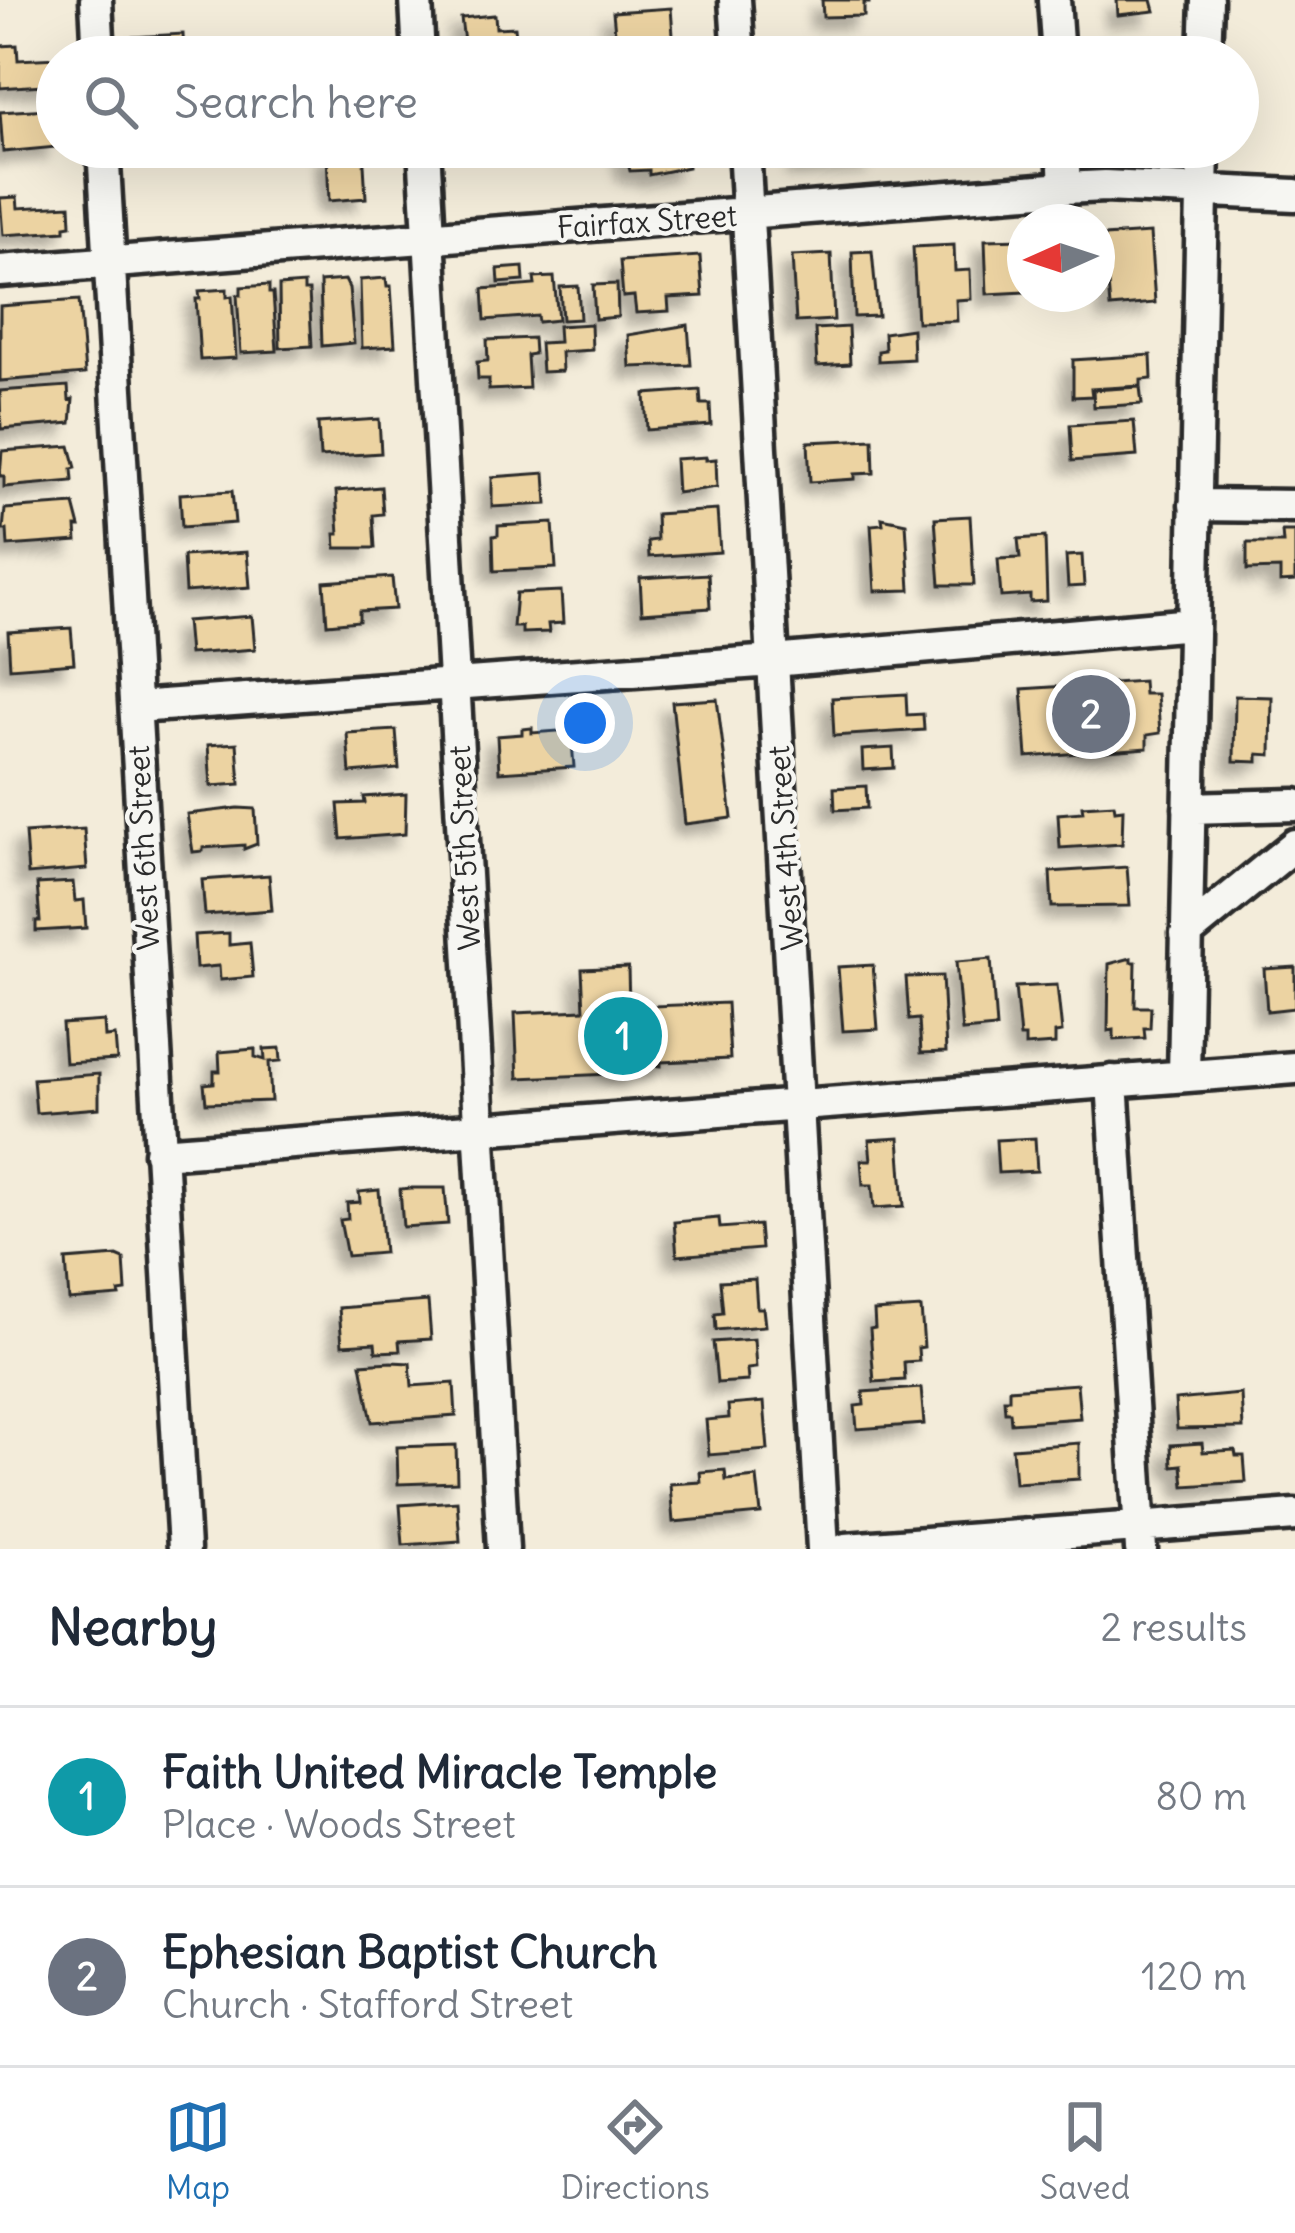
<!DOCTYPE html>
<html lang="en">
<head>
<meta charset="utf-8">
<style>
	:root { --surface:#fff; --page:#f6f6f7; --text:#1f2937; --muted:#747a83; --line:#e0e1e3; --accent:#1f6fb2 }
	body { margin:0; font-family:Delius,sans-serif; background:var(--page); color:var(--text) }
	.compass { position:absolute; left:1007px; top:204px; width:108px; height:108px; border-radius:50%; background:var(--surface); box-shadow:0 12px 48px #0002; rotate:267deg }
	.you { position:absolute; left:585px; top:723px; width:42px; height:42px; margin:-30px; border:9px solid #fff; border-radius:50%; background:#1a73e8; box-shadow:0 0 0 18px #1a73e833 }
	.badge { display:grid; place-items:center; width:78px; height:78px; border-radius:50%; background:var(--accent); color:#fff; font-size:39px; font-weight:700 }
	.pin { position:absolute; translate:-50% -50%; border:6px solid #fff; box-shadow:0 3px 12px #0006 }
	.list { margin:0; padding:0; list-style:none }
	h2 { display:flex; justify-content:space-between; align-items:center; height:156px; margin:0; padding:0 48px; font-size:51px }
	h2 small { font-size:39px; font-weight:400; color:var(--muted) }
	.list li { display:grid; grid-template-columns:78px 1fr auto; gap:36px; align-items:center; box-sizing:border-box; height:180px; padding:0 48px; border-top:3px solid var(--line) }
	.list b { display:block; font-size:45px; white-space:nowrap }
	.list p { margin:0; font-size:39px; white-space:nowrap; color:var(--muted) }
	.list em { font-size:39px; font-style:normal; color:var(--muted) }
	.icon { flex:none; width:66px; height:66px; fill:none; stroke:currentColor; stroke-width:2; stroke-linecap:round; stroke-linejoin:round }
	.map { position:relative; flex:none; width:1295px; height:1549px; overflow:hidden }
	.search { position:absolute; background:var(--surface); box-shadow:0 12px 48px #0002; left:36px; right:36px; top:36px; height:132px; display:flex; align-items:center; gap:30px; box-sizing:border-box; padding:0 42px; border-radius:66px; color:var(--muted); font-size:45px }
	.sheet { height:516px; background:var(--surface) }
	nav { display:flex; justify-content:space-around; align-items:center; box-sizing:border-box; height:168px; border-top:3px solid var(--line); background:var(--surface); font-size:33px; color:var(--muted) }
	nav a { display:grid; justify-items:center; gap:6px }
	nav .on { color:var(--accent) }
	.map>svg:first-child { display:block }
	.building { fill:#ecd3a2; stroke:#2b2b2b; stroke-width:3; filter:url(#shadow) }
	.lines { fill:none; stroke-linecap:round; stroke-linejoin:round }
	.minor-casing { stroke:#2b2b2b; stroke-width:39 }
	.minor { stroke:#f6f6f2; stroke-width:30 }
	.labels { text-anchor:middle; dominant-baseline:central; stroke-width:9; stroke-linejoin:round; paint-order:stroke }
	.street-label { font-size:30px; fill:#2b2b2b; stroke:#f6f6f2 }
</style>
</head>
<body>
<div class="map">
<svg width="1295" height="1549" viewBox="0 0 1295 1549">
	<defs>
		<filter id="shadow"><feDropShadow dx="-11" dy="11" stdDeviation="6" flood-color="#0004"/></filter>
	</defs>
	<rect width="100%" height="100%" fill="#f3ecda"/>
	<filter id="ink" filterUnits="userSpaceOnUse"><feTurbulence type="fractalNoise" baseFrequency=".00833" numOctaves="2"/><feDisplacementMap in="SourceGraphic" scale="24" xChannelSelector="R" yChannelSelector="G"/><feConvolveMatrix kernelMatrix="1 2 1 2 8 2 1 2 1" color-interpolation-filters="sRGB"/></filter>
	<g filter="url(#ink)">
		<!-- building -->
		<path class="building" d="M 822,0 L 869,0 L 869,3 L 864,3 L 864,16 L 823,17 Z
			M 1117,0 L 1152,0 L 1155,11 L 1118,15 Z
			M 671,8 L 674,49 L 617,53 L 613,12 Z
			M 495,15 L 496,28 L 515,27 L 518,57 L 466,57 L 461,18 Z
			M 183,34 L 184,57 L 134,57 L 133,37 Z
			M 17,45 L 18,60 L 57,58 L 57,84 L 0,88 L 0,46 Z
			M 1004,47 L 1004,57 L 953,57 L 953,48 Z
			M 49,109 L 57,110 L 57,147 L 3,152 L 0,112 Z
			M 628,147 L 687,147 L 688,167 L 649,175 L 649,170 L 630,171 L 625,151 Z
			M 798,147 L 874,147 L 875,159 L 800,164 Z
			M 363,148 L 366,198 L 329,201 L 327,153 Z
			M 17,197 L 18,208 L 70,205 L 71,225 L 65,226 L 65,231 L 3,235 L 0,198 Z
			M 1150,233 L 1155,303 L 1110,307 L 1104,236 Z
			M 1024,239 L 1025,292 L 987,294 L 985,240 Z
			M 954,245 L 955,271 L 970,270 L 971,299 L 956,300 L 957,321 L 917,322 L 913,247 Z
			M 872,251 L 878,316 L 854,317 L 852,252 Z
			M 831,254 L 834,320 L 796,322 L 792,256 Z
			M 700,256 L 703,296 L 668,298 L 669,311 L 636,313 L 634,296 L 623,297 L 620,261 Z
			M 523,267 L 524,281 L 499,283 L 498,269 Z
			M 554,277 L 558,320 L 538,322 L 537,316 L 485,320 L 483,289 L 535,285 L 534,278 Z
			M 386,278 L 387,286 L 391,286 L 395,346 L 362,348 L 360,280 Z
			M 345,280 L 349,288 L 354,343 L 322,346 L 320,282 Z
			M 304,284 L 304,291 L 309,291 L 312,346 L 280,348 L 279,286 Z
			M 617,284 L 618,317 L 595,319 L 593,285 Z
			M 269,285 L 269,293 L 273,293 L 277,351 L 241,353 L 237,295 L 241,295 L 241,287 Z
			M 578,286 L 580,319 L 562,320 L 560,287 Z
			M 227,289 L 227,297 L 232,296 L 236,358 L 200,360 L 196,299 L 200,299 L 199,291 Z
			M 79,300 L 85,374 L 0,381 L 0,306 Z
			M 591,324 L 592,350 L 561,352 L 562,371 L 542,372 L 540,343 L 559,342 L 558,326 Z
			M 688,325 L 691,365 L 630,367 L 628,335 Z
			M 848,327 L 850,364 L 817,366 L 815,329 Z
			M 912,329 L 913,359 L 878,361 L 878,351 L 885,350 L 884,333 Z
			M 533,338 L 534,354 L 527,355 L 529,388 L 489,390 L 489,379 L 478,379 L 477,362 L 488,361 L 487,340 Z
			M 1151,355 L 1152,379 L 1141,380 L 1141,386 L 1091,389 L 1092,396 L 1073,397 L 1073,360 Z
			M 68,386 L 69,400 L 73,399 L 71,423 L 1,429 L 0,391 Z
			M 1140,387 L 1142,404 L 1094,407 L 1093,390 Z
			M 700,390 L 701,404 L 710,404 L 711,425 L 647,430 L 645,394 Z
			M 379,419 L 381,453 L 320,457 L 318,423 Z
			M 1134,421 L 1137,456 L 1072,461 L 1070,425 Z
			M 873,439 L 874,473 L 855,474 L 855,479 L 810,482 L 808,442 Z
			M 70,446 L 76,468 L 72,469 L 73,481 L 4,487 L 4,476 L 0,476 L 2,451 Z
			M 706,457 L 706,460 L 716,459 L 717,487 L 677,493 L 675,459 Z
			M 545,473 L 547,504 L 492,507 L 492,477 Z
			M 381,487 L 383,514 L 373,515 L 375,548 L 336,548 L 335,534 L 339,534 L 336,491 Z
			M 232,491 L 235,523 L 182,527 L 180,494 Z
			M 74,504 L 80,527 L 76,527 L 77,541 L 8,546 L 7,530 L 3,530 L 5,509 Z
			M 717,510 L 720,552 L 649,557 L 648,541 L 657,540 L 656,514 Z
			M 970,516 L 974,585 L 940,585 L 935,518 Z
			M 882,518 L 906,523 L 910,590 L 875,591 L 871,525 L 883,524 Z
			M 553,523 L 556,568 L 494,571 L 493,536 L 498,535 L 498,526 Z
			M 1282,531 L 1295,531 L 1295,581 L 1280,582 L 1280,569 L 1247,570 L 1247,543 L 1283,543 Z
			M 1045,537 L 1047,601 L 1030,602 L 1030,595 L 1001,597 L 998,559 L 1020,558 L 1018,539 Z
			M 247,552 L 250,587 L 185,592 L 183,556 Z
			M 1082,555 L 1084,586 L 1068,587 L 1066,556 Z
			M 708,574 L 710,608 L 642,613 L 640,578 Z
			M 392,577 L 395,609 L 359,611 L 359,621 L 327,624 L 324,582 Z
			M 561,591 L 563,623 L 548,624 L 549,632 L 522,633 L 522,627 L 513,627 L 516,593 Z
			M 252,616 L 255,649 L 189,654 L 186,621 Z
			M 71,628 L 74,663 L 10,668 L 8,632 Z
			M 1143,681 L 1144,694 L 1157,694 L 1160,733 L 1147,735 L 1147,748 L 1027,757 L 1022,689 Z
			M 906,694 L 907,715 L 923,714 L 924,730 L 834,736 L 832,698 Z
			M 1235,696 L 1272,697 L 1271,755 L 1258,754 L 1258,762 L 1234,761 Z
			M 717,699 L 732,818 L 685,824 L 672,702 Z
			M 532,728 L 532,733 L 571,730 L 574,767 L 499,772 L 497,736 L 522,734 L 522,729 Z
			M 396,730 L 399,769 L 350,773 L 347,733 Z
			M 237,743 L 240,784 L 211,786 L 208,745 Z
			M 893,748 L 894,768 L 863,770 L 862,750 Z
			M 866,786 L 867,808 L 835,810 L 834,788 Z
			M 406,794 L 405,834 L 341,839 L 338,804 L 365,803 L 364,797 Z
			M 1114,804 L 1115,810 L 1123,809 L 1122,844 L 1060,848 L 1058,814 L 1083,812 L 1082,806 Z
			M 238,808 L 255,809 L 257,844 L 244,849 L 244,845 L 203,848 L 203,851 L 193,852 L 187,814 Z
			M 84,829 L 87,869 L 28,874 L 25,833 Z
			M 1127,867 L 1130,906 L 1052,907 L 1050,872 Z
			M 269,875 L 272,910 L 205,915 L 202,880 Z
			M 73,882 L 75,901 L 84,900 L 86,928 L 36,931 L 36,921 L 40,921 L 37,884 Z
			M 229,933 L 229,945 L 250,943 L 253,977 L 220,980 L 219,966 L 196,968 L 194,935 Z
			M 1131,958 L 1131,962 L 1136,962 L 1135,1007 L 1151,1007 L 1150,1028 L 1144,1028 L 1145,1038 L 1114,1040 L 1114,1030 L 1108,1031 L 1109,964 Z
			M 991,959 L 996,1028 L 962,1031 L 956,962 Z
			M 873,965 L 878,1029 L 843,1031 L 838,967 Z
			M 628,967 L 629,1007 L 727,1003 L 730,1059 L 661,1062 L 661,1066 L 634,1063 L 635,1073 L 518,1078 L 515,1013 L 584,1010 L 582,969 Z
			M 1295,967 L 1295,1008 L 1267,1011 L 1264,969 Z
			M 942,976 L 946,1052 L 921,1053 L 919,1019 L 909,1020 L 906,977 Z
			M 1057,985 L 1062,1032 L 1055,1033 L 1055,1044 L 1025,1046 L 1025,1037 L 1020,1037 L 1015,987 Z
			M 104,1021 L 105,1037 L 115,1036 L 117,1060 L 65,1063 L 62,1024 Z
			M 280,1048 L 281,1061 L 269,1062 L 271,1101 L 206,1103 L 204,1084 L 214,1083 L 214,1071 L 220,1071 L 219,1052 L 255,1049 L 255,1057 L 265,1060 L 264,1049 Z
			M 99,1074 L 99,1108 L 36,1113 L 33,1079 Z
			M 899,1138 L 904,1206 L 874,1208 L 872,1185 L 863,1185 L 861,1160 L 871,1160 L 869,1140 Z
			M 1035,1138 L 1037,1171 L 998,1173 L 996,1140 Z
			M 411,1188 L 445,1188 L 448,1224 L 403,1227 L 400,1189 Z
			M 379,1190 L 384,1253 L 347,1256 L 340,1220 L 348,1219 L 347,1203 L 360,1202 L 359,1192 Z
			M 719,1218 L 720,1228 L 759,1225 L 761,1249 L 677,1256 L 674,1222 Z
			M 117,1256 L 124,1259 L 126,1291 L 119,1292 L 120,1296 L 69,1300 L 66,1260 Z
			M 755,1279 L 757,1308 L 763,1308 L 765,1326 L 716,1330 L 715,1314 L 723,1313 L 720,1281 Z
			M 428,1301 L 431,1339 L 399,1341 L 400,1351 L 376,1352 L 375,1343 L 342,1345 L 339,1308 Z
			M 921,1308 L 924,1347 L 918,1348 L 919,1361 L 904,1362 L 905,1380 L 874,1382 L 870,1329 L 875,1328 L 874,1311 Z
			M 754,1339 L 756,1368 L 747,1369 L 748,1381 L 717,1383 L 713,1342 Z
			M 391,1362 L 410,1363 L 412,1386 L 454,1383 L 456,1416 L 372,1422 L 361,1364 Z
			M 1077,1384 L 1080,1418 L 1011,1423 L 1010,1412 L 1005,1412 L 1004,1399 L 1009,1399 L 1009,1389 Z
			M 921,1388 L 924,1424 L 857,1429 L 855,1406 L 864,1405 L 863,1392 Z
			M 1241,1394 L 1243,1428 L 1177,1429 L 1175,1400 Z
			M 764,1402 L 768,1450 L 709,1455 L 706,1420 L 729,1418 L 728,1405 Z
			M 1079,1443 L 1079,1479 L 1015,1483 L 1012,1448 Z
			M 1202,1443 L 1203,1452 L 1235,1450 L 1236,1456 L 1244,1456 L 1246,1482 L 1184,1486 L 1182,1465 L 1172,1466 L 1171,1445 Z
			M 456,1445 L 457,1482 L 398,1484 L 397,1447 Z
			M 725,1470 L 726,1480 L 757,1477 L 761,1514 L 673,1522 L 670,1484 L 701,1482 L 700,1472 Z
			M 457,1501 L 460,1541 L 403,1545 L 400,1505 Z"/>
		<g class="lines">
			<defs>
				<path id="minor" d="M 96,0 L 99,57
					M 416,0 L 419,57
					M 735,0 L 739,57
					M 1054,0 L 1058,57
					M 1205,57 L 1207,0
					M 103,147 L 184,1549
					M 424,147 L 503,1549
					M 744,147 L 823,1549
					M 1063,147 L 1065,188
					M 0,271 L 1065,188 L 1105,186 L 1295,195
					M 1195,505 L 1295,506
					M 136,707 L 773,661 L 1192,624
					M 1189,808 L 1295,805
					M 1186,934 L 1295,845
					M 1184,1075 L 1203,147
					M 1112,1081 L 1141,1549
					M 160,1153 L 1295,1068
					M 846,1549 L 1295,1515"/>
			</defs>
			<!-- minor casing -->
			<use href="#minor" class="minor-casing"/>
			<!-- minor -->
			<use href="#minor" class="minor"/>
		</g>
	</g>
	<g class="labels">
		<!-- street labels -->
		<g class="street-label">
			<text transform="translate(647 221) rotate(-4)">Fairfax Street</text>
			<text transform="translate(143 848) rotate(-93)">West 6th Street</text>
			<text transform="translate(464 848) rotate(-93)">West 5th Street</text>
			<text transform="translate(785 848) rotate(-94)">West 4th Street</text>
		</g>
	</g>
</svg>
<svg class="compass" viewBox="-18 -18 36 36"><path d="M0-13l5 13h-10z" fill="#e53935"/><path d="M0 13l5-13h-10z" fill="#747a83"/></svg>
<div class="you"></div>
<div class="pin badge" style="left:623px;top:1036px;background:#0f9aa8">1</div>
<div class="pin badge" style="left:1091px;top:714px;background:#6b7280">2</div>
<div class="search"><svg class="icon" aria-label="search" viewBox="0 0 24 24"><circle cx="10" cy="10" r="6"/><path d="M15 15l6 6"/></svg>Search here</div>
</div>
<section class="sheet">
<h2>Nearby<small>2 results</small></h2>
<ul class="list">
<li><span class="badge" style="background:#0f9aa8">1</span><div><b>Faith United Miracle Temple</b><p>Place · Woods Street</p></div><em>80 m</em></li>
<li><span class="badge" style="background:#6b7280">2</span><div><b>Ephesian Baptist Church</b><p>Church · Stafford Street</p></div><em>120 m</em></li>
</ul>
</section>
<nav>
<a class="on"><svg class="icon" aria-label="map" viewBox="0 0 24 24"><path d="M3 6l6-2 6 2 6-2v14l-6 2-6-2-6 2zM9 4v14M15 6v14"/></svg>Map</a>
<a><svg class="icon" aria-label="directions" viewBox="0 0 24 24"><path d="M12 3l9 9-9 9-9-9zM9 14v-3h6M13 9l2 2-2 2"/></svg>Directions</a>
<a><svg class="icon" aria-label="saved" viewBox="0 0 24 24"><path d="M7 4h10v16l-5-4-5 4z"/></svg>Saved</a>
</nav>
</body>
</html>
